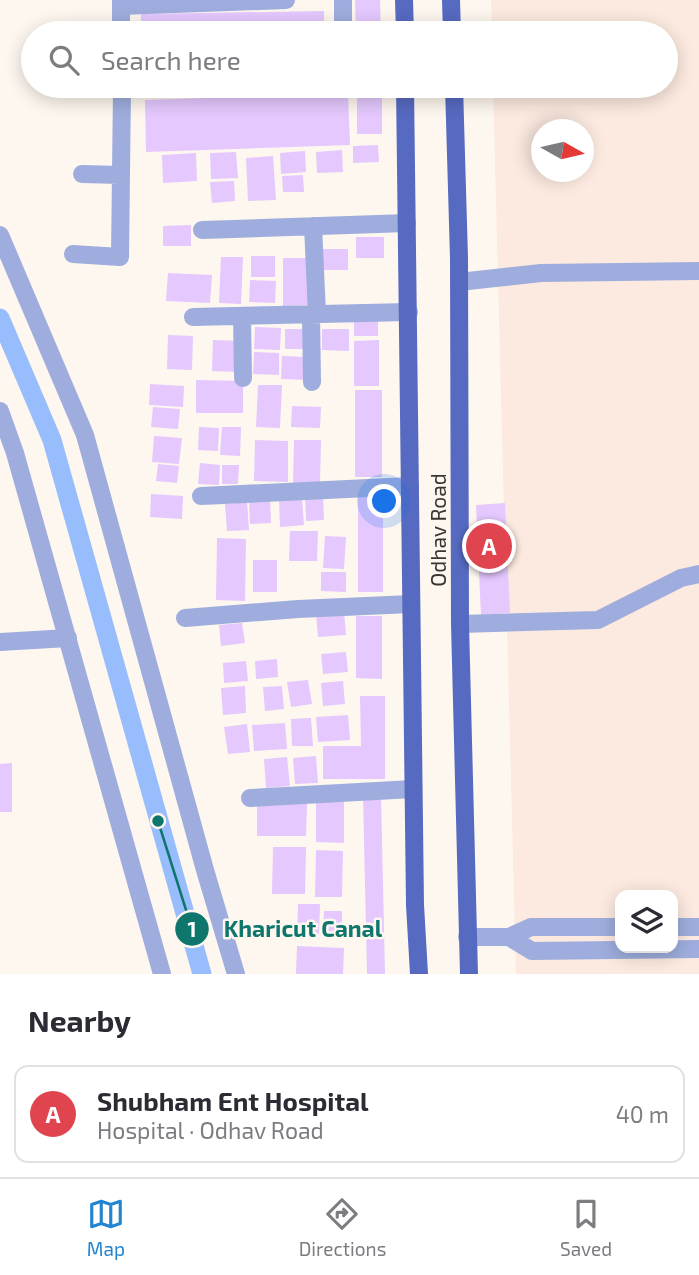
<!DOCTYPE html>
<html lang="en">
<head>
<meta charset="utf-8">
<style>
	:root { --surface:#fff; --page:#f7f7f7; --text:#2b2b33; --muted:#7c7c81; --line:#e1e1e2; --accent:#2385d0 }
	body { margin:0; font-family:"Exo 2",sans-serif; background:var(--page); color:var(--text) }
	.controls { position:absolute; right:21px; bottom:21px; display:grid; overflow:hidden; border-radius:14px; box-shadow:0 4px 18px #0003 }
	.controls button { width:63px; height:63px; display:grid; place-items:center; padding:0; border:0; border-bottom:2px solid var(--line); background:var(--surface); color:var(--text); font:35px sans-serif }
	.compass { position:absolute; left:531px; top:119px; width:63px; height:63px; border-radius:50%; background:var(--surface); box-shadow:0 4px 18px #0003; rotate:98deg }
	.you { position:absolute; left:385px; top:502px; width:24px; height:24px; margin:-18px; border:5px solid #fff; border-radius:50%; background:#1a73e8; box-shadow:0 0 0 10px #1a73e833 }
	.badge { display:grid; place-items:center; width:46px; height:46px; border-radius:50%; background:var(--accent); color:#fff; font-size:23px; font-weight:700 }
	.pin { position:absolute; translate:-50% -50%; border:4px solid #fff; box-shadow:0 2px 7px #0006 }
	.list { margin:0; padding:0; list-style:none }
	h2 { display:flex; justify-content:space-between; align-items:center; height:91px; margin:0; padding:0 28px; font-size:30px }
	h2 small { font-size:23px; font-weight:400; color:var(--muted) }
	.list li { display:grid; grid-template-columns:46px 1fr auto; gap:21px; align-items:center; box-sizing:border-box; height:98px; margin:0 14px 14px; padding:0 14px; border:2px solid var(--line); border-radius:14px }
	.list b { display:block; font-size:26px; white-space:nowrap }
	.list p { margin:0; font-size:23px; white-space:nowrap; color:var(--muted) }
	.list em { font-size:23px; font-style:normal; color:var(--muted) }
	.icon { flex:none; width:38px; height:38px; fill:none; stroke:currentColor; stroke-width:2; stroke-linecap:round; stroke-linejoin:round }
	.map { position:relative; flex:none; width:699px; height:974px; overflow:hidden }
	.search { position:absolute; background:var(--surface); box-shadow:0 4px 18px #0003; left:21px; right:21px; top:21px; height:77px; display:flex; align-items:center; gap:18px; box-sizing:border-box; padding:0 24px; border-radius:38px; color:var(--muted); font-size:26px }
	.sheet { height:203px; background:var(--surface) }
	nav { display:flex; justify-content:space-around; align-items:center; box-sizing:border-box; height:98px; border-top:2px solid var(--line); background:var(--surface); font-size:19px; color:var(--muted) }
	nav a { display:grid; justify-items:center; gap:4px }
	nav .on { color:var(--accent) }
	.map>svg:first-child { display:block }
	.industrial { fill:#fceae0; fill-rule:evenodd }
	.lines { fill:none; stroke-linecap:round; stroke-linejoin:round }
	.canal { stroke:#97bdfd; stroke-width:19 }
	.building { fill:#e4c8fe }
	.minor { stroke:#9eaddd; stroke-width:18 }
	.tertiary { stroke:#9eaddd; stroke-width:18 }
	.primary { stroke:#566ac1; stroke-width:18 }
	.labels { text-anchor:middle; dominant-baseline:central; stroke-width:5; stroke-linejoin:round; paint-order:stroke }
	.street-label { font-size:21px; fill:#3a3733; stroke:#fef7ef }
	.leader { fill:none; stroke:#0f766e; stroke-width:2.5 }
	.callout-dot { fill:#0f766e; stroke:#fef7ef; stroke-width:2.5 }
	.mark-label { font-size:21px; text-anchor:middle; font-weight:bold; fill:#fff }
	.callout-label { font-size:23px; text-anchor:middle; font-weight:bold; fill:#0f766e; stroke:#fef7ef; stroke-width:5; stroke-linejoin:round; paint-order:stroke }
</style>
</head>
<body>
<div class="map">
<svg width="699" height="974" viewBox="0 0 699 974">
	<rect width="100%" height="100%" fill="#fef7ef"/>
	<!-- industrial -->
	<path class="industrial" d="M 491,0 L 699,0 L 699,974 L 516,974 L 493,86 L 666,86 L 666,33 L 492,33 ZM 542,130 L 584,130 L 584,172 L 542,172 ZM 620,895 L 673,895 L 673,948 L 620,948 Z"/>
	<g class="lines">
		<!-- canal -->
		<path class="canal" d="M 0,318 L 52,440 L 202,974"/>
	</g>
	<!-- building -->
	<path class="building" d="M 355,0 L 380,0 L 381,33 L 356,33 Z
		M 324,11 L 324,33 L 141,33 L 141,14 Z
		M 357,86 L 382,86 L 382,134 L 357,134 Z
		M 348,93 L 350,145 L 146,152 L 145,100 Z
		M 378,145 L 379,162 L 353,163 L 353,146 Z
		M 342,150 L 343,172 L 317,173 L 316,152 Z
		M 305,151 L 306,172 L 281,174 L 280,153 Z
		M 236,152 L 238,178 L 211,179 L 210,153 Z
		M 196,153 L 197,181 L 163,183 L 162,155 Z
		M 273,156 L 276,200 L 248,201 L 246,158 Z
		M 303,175 L 304,192 L 283,192 L 282,176 Z
		M 234,181 L 235,201 L 212,203 L 210,182 Z
		M 191,225 L 191,246 L 163,246 L 163,226 Z
		M 356,237 L 384,237 L 384,258 L 356,258 Z
		M 321,249 L 348,249 L 348,270 L 321,270 Z
		M 251,256 L 275,256 L 275,277 L 251,277 Z
		M 221,257 L 243,257 L 241,304 L 219,303 Z
		M 283,258 L 309,258 L 309,305 L 283,306 Z
		M 168,273 L 212,275 L 210,303 L 166,301 Z
		M 250,280 L 276,281 L 275,303 L 249,302 Z
		M 378,319 L 378,336 L 354,336 L 354,320 Z
		M 255,327 L 281,328 L 280,350 L 254,349 Z
		M 285,329 L 306,329 L 305,349 L 285,349 Z
		M 322,329 L 349,329 L 349,351 L 322,350 Z
		M 168,335 L 193,336 L 192,370 L 167,369 Z
		M 213,340 L 242,341 L 241,372 L 212,371 Z
		M 379,340 L 379,386 L 354,386 L 354,341 Z
		M 254,352 L 279,353 L 279,375 L 253,374 Z
		M 282,356 L 307,357 L 306,380 L 281,379 Z
		M 196,380 L 243,381 L 243,413 L 196,413 Z
		M 150,384 L 184,386 L 183,407 L 149,405 Z
		M 258,385 L 282,385 L 280,428 L 256,427 Z
		M 355,390 L 382,390 L 382,477 L 355,477 Z
		M 292,406 L 321,407 L 320,428 L 291,427 Z
		M 153,407 L 180,409 L 178,429 L 151,427 Z
		M 199,427 L 219,428 L 218,451 L 198,450 Z
		M 222,427 L 241,427 L 240,456 L 220,455 Z
		M 154,436 L 182,438 L 179,464 L 152,462 Z
		M 255,440 L 288,441 L 288,482 L 254,481 Z
		M 294,440 L 321,440 L 320,483 L 293,483 Z
		M 200,463 L 220,465 L 219,485 L 198,484 Z
		M 158,464 L 179,466 L 177,483 L 156,481 Z
		M 222,465 L 239,465 L 238,484 L 222,484 Z
		M 151,494 L 183,496 L 182,519 L 150,517 Z
		M 323,495 L 324,520 L 306,521 L 305,496 Z
		M 358,496 L 383,496 L 383,592 L 358,592 Z
		M 302,497 L 304,525 L 280,527 L 279,498 Z
		M 270,498 L 271,523 L 250,524 L 249,500 Z
		M 247,502 L 249,530 L 227,531 L 225,504 Z
		M 505,503 L 510,613 L 481,615 L 476,505 Z
		M 290,531 L 318,531 L 317,561 L 289,561 Z
		M 325,536 L 346,537 L 344,569 L 323,568 Z
		M 217,538 L 246,539 L 245,601 L 216,600 Z
		M 253,560 L 277,560 L 277,592 L 253,592 Z
		M 321,572 L 346,572 L 346,592 L 321,591 Z
		M 344,612 L 346,635 L 318,637 L 316,614 Z
		M 356,616 L 382,616 L 382,679 L 356,678 Z
		M 242,623 L 245,643 L 221,646 L 219,625 Z
		M 346,652 L 348,672 L 323,674 L 321,654 Z
		M 277,659 L 278,677 L 256,679 L 255,661 Z
		M 246,661 L 248,681 L 224,683 L 223,663 Z
		M 308,680 L 312,704 L 291,707 L 287,682 Z
		M 343,681 L 345,704 L 323,706 L 321,683 Z
		M 245,686 L 246,713 L 223,715 L 221,688 Z
		M 282,686 L 284,709 L 265,711 L 263,687 Z
		M 360,696 L 385,696 L 385,779 L 323,779 L 323,746 L 361,746 Z
		M 348,715 L 350,740 L 318,742 L 316,717 Z
		M 311,718 L 313,746 L 292,746 L 291,719 Z
		M 285,723 L 287,749 L 254,751 L 252,725 Z
		M 247,724 L 250,752 L 228,754 L 224,727 Z
		M 316,756 L 318,783 L 295,784 L 293,758 Z
		M 287,757 L 290,786 L 266,788 L 264,759 Z
		M 12,763 L 12,812 L 0,812 L 0,764 Z
		M 316,794 L 344,794 L 344,843 L 316,842 Z
		M 363,795 L 381,795 L 385,974 L 367,974 Z
		M 257,804 L 307,804 L 306,836 L 257,836 Z
		M 273,847 L 306,847 L 305,894 L 272,894 Z
		M 316,850 L 343,851 L 342,897 L 315,897 Z
		M 298,904 L 320,904 L 319,934 L 297,933 Z
		M 324,911 L 342,911 L 342,934 L 323,933 Z
		M 297,946 L 344,948 L 343,974 L 296,974 Z"/>
	<g class="lines">
		<!-- minor -->
		<path class="minor" d="M 121,0 L 121,33
			M 343,0 L 343,33
			M 121,6 L 286,0
			M 122,86 L 122,89 L 184,86
			M 82,174 L 121,175
			M 313,226 L 317,314
			M 202,230 L 407,223
			M 73,254 L 120,257 L 122,89
			M 459,282 L 541,273 L 699,271
			M 311,314 L 312,382
			M 242,316 L 243,378
			M 193,317 L 409,312
			M 201,496 L 410,486
			M 185,618 L 298,609 L 411,604
			M 460,624 L 598,620 L 681,578 L 699,574
			M 0,642 L 68,638
			M 250,798 L 413,789"/>
		<!-- tertiary -->
		<path class="tertiary" d="M 0,235 L 85,435 L 205,870 L 236,974
			M 0,411 L 15,453 L 162,974
			M 673,927 L 699,927
			M 467,937 L 509,937 L 531,927 L 620,927
			M 509,937 L 532,951 L 699,949"/>
		<!-- primary -->
		<path class="primary" d="M 404,0 L 405,33
			M 451,0 L 452,33
			M 405,86 L 415,905 L 419,974
			M 454,86 L 459,258 L 460,624 L 469,974"/>
	</g>
	<g class="labels">
		<!-- street labels -->
		<g class="street-label">
			<text transform="translate(437 530) rotate(-90)">Odhav Road</text>
		</g>
	</g>
	<!-- callouts -->
	<path class="leader" d="M158 821L192 929"/>
	<g class="callout-dot">
		<circle cx="158" cy="821" r="7"/>
		<circle cx="192" cy="929" r="18"/>
	</g>
	<g class="mark-label">
		<text x="192" y="937">1</text>
	</g>
	<g class="callout-label">
		<text x="303" y="937">Kharicut Canal</text>
	</g>
</svg>
<div class="controls">
<button><svg class="icon" aria-label="layers" viewBox="0 0 24 24"><path d="M12 4l9 5-9 5-9-5zM3 14l9 5 9-5"/></svg></button>
</div>
<svg class="compass" viewBox="-18 -18 36 36"><path d="M0-13l5 13h-10z" fill="#e53935"/><path d="M0 13l5-13h-10z" fill="#7c7c81"/></svg>
<div class="you"></div>
<div class="pin badge" style="left:489px;top:546px;background:#e0444e">A</div>
<div class="search"><svg class="icon" aria-label="search" viewBox="0 0 24 24"><circle cx="10" cy="10" r="6"/><path d="M15 15l6 6"/></svg>Search here</div>
</div>
<section class="sheet">
<h2>Nearby<small></small></h2>
<ul class="list">
<li><span class="badge" style="background:#e0444e">A</span><div><b>Shubham Ent Hospital</b><p>Hospital · Odhav Road</p></div><em>40 m</em></li>
</ul>
</section>
<nav>
<a class="on"><svg class="icon" aria-label="map" viewBox="0 0 24 24"><path d="M3 6l6-2 6 2 6-2v14l-6 2-6-2-6 2zM9 4v14M15 6v14"/></svg>Map</a>
<a><svg class="icon" aria-label="directions" viewBox="0 0 24 24"><path d="M12 3l9 9-9 9-9-9zM9 14v-3h6M13 9l2 2-2 2"/></svg>Directions</a>
<a><svg class="icon" aria-label="saved" viewBox="0 0 24 24"><path d="M7 4h10v16l-5-4-5 4z"/></svg>Saved</a>
</nav>
</body>
</html>
